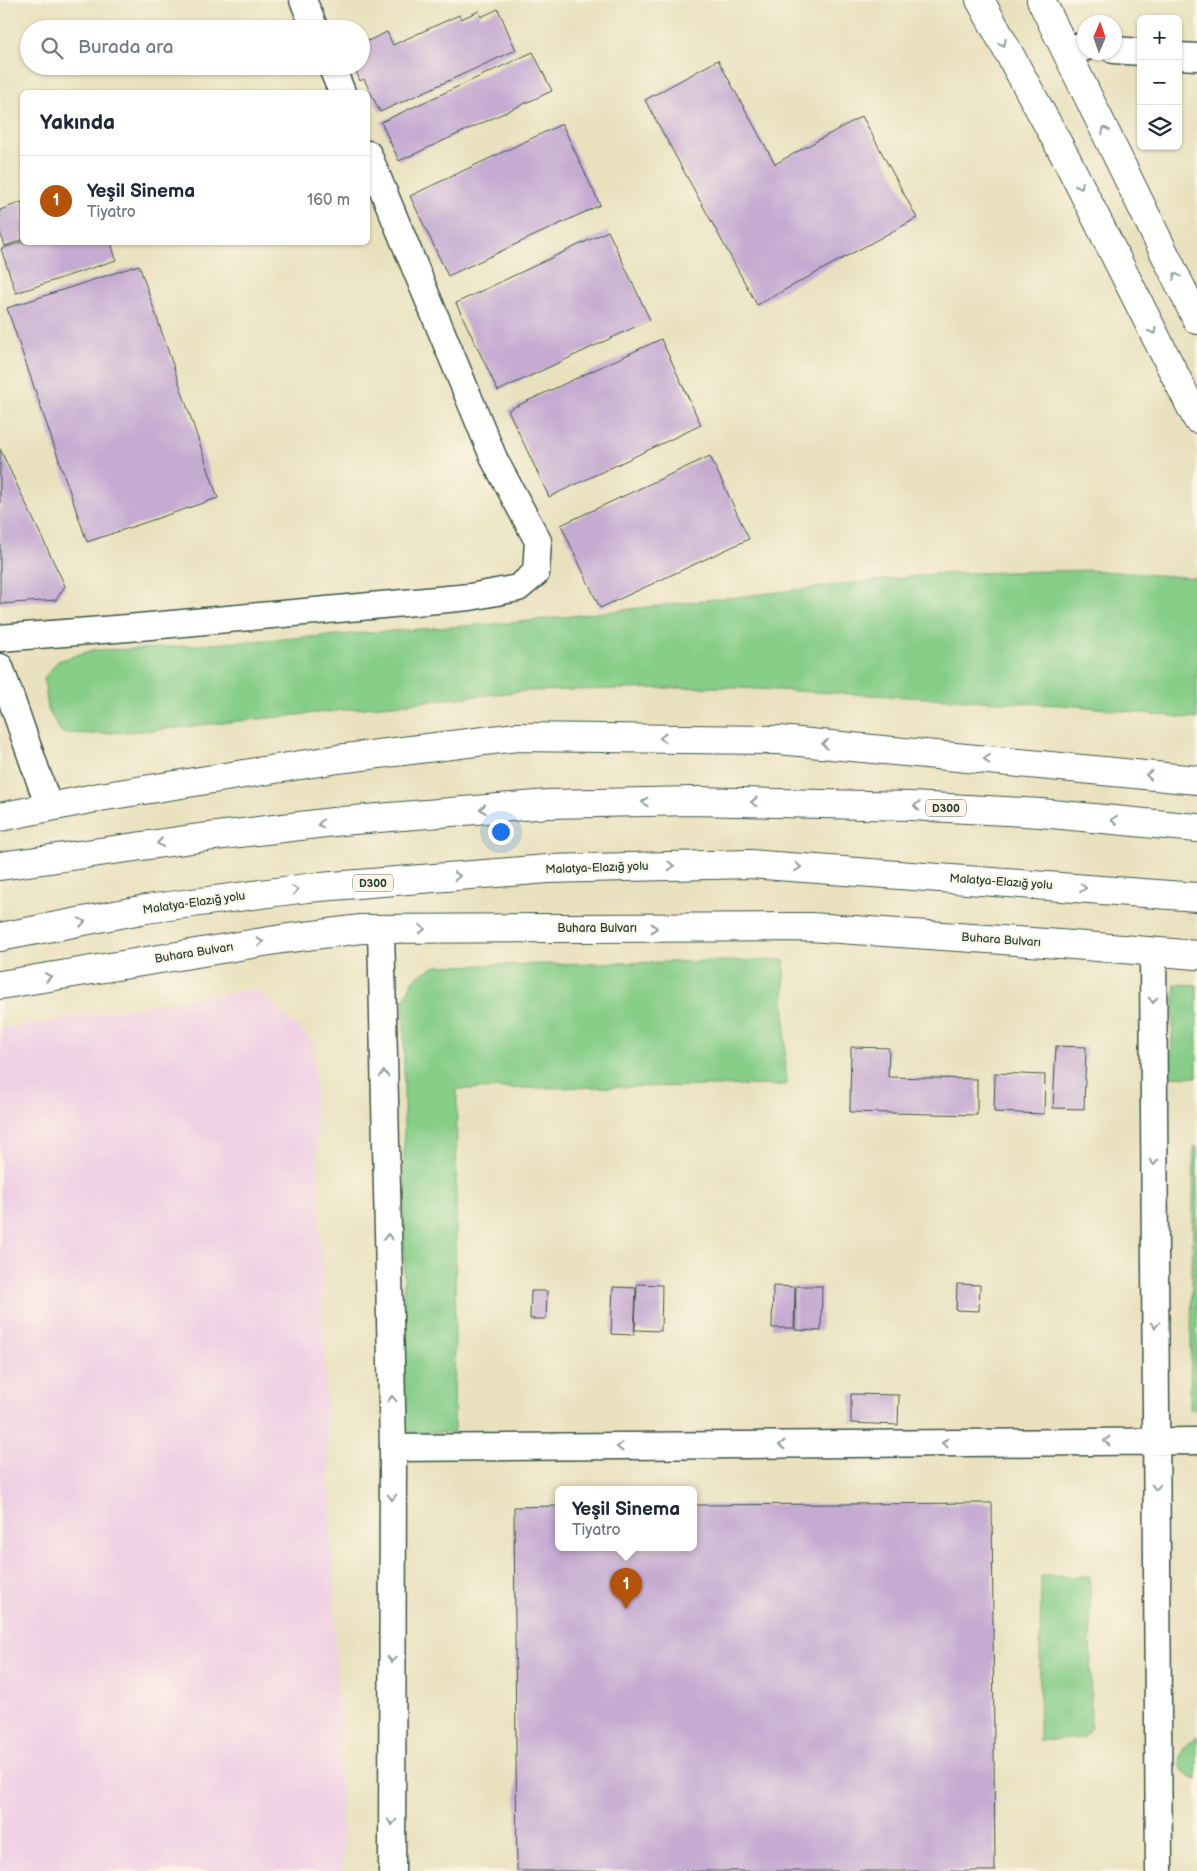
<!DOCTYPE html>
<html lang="tr">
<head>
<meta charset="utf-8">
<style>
	:root { --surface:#fff; --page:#f6f6f7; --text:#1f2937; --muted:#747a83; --line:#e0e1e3; --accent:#b45309 }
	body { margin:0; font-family:"Balsamiq Sans",sans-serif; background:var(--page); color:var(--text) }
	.controls { position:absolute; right:15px; top:15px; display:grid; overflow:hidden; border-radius:8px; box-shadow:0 1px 4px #0004 }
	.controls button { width:45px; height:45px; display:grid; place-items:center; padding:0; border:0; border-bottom:1px solid var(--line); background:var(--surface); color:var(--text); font:25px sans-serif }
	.compass { position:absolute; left:1077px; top:15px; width:45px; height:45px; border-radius:50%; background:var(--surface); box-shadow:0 1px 4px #0004; rotate:2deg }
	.you { position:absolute; left:500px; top:831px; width:18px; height:18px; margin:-12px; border:4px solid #fff; border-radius:50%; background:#1a73e8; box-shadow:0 0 0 8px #1a73e833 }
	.badge { display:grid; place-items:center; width:32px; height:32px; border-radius:50%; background:var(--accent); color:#fff; font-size:16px; font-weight:700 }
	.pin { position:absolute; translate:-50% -41px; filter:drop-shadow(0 1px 2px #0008) }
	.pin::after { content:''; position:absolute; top:26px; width:18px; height:15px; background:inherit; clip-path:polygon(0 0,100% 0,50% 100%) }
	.popup { position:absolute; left:555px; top:1486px; width:142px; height:65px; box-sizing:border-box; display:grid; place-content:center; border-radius:8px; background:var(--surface); filter:drop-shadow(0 1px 4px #0005); font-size:16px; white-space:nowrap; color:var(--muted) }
	.popup b { font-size:19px; color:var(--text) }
	.popup::after { content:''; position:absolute; left:50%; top:100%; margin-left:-10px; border:10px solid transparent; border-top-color:var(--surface) }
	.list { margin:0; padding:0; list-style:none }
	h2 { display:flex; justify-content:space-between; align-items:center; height:65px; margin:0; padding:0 20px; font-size:21px }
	h2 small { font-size:16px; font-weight:400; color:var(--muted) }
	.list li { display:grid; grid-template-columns:32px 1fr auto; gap:15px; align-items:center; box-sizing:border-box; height:90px; padding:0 20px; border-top:1px solid var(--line) }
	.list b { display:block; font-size:19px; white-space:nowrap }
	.list p { margin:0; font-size:16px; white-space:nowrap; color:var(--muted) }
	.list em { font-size:16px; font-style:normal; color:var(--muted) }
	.icon { flex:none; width:28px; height:28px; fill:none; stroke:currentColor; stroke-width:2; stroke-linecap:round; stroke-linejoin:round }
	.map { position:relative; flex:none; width:1197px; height:1871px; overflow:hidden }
	.search { position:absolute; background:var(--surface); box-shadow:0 1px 4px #0004; left:20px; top:20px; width:350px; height:55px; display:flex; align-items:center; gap:12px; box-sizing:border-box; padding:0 18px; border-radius:28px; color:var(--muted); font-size:19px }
	.panel { position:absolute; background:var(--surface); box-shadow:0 1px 4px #0004; left:20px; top:90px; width:350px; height:155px; border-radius:8px }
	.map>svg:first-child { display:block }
	.built { fill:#f0d0e4 }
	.green { fill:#86cd88; stroke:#52855e }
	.building { fill:#c5aad2 }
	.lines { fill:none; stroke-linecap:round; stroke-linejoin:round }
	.street-casing { stroke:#3d5649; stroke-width:29 }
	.secondary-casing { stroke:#3d5649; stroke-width:30 }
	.highway-casing { stroke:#3d5649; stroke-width:30 }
	.street { stroke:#fff; stroke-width:26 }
	.secondary { stroke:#fff; stroke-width:28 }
	.highway { stroke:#fff; stroke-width:28 }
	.oneway { stroke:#8f9e9a }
	.labels { text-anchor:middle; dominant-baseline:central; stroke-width:4; stroke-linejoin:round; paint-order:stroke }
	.shield { fill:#fcf5e5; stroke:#617469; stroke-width:1 }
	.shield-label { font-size:11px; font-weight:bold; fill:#1f3d34 }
	.street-label { font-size:12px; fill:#1f3d34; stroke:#fcf5e5 }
</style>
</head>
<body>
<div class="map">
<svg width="1197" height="1871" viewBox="0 0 1197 1871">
	<rect width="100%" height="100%" fill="#fcf5e5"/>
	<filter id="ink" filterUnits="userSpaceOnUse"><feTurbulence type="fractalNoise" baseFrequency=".02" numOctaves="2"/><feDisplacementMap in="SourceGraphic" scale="10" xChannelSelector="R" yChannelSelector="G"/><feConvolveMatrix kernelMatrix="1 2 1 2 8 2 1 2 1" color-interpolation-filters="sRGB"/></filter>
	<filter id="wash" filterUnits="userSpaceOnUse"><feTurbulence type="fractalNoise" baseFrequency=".0096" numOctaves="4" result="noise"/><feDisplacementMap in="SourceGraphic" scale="20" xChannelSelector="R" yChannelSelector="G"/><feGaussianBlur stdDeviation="1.12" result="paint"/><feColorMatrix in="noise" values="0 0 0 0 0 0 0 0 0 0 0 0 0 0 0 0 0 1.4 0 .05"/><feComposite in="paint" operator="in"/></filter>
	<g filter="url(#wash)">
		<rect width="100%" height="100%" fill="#e9e1be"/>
		<!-- built -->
		<path class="built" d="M 255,989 L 313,1041 L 344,1871 L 0,1871 L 0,1029 Z"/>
		<!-- green -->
		<path class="green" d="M 1089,570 L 1197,578 L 1197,719 L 1079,706 L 720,687 L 524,691 L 155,730 L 92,734 L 62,733 L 48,710 L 44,678 L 58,661 L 93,650 L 141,649 L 519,622 L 934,574 Z
			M 784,960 L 786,1085 L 457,1089 L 454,1433 L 404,1432 L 404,1002 C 411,979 415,976 437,966 Z
			M 1175,984 L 1197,985 L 1197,1077 L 1170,1076 Z
			M 1194,1147 L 1197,1147 L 1197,1409 L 1190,1409 Z
			M 1041,1576 L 1090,1577 L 1091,1727 L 1083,1738 L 1039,1741 Z
			M 1197,1737 L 1197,1780 C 1173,1774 1177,1745 1197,1737 Z"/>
		<g id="blocks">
			<!-- building -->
			<path class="building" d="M 498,9 L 516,50 L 380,112 L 364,79 L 360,81 L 354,66 L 361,66 L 361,44 L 387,32 L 393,45 L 459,15 L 461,19 L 479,11 L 481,17 Z
				M 533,52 L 552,91 L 399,161 L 381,122 Z
				M 718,60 L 775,164 L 862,116 L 917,218 L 757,305 L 645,100 Z
				M 562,124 L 600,205 L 448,276 L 410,196 Z
				M 22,202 L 22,240 L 5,246 L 0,232 L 0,210 Z
				M 608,231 L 650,320 L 498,391 L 456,303 Z
				M 22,242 L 111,242 L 116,260 L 16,293 L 1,249 Z
				M 139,265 L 218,498 L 87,542 L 7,308 Z
				M 661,339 L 701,425 L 549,497 L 508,410 Z
				M 0,449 L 65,586 L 56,600 L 0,604 Z
				M 710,456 L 749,539 L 600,608 L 561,525 Z
				M 1056,1046 L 1086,1047 L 1084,1109 L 1053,1108 Z
				M 851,1047 L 889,1048 L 888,1077 L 977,1079 L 977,1115 L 850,1112 Z
				M 995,1073 L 1045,1075 L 1044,1114 L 994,1112 Z
				M 637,1284 L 662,1285 L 661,1331 L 635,1330 Z
				M 957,1284 L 980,1285 L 979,1311 L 956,1310 Z
				M 773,1286 L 795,1287 L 794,1328 L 772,1328 Z
				M 796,1286 L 822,1286 L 821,1331 L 795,1330 Z
				M 613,1287 L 636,1288 L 634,1335 L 611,1334 Z
				M 531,1291 L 547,1291 L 546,1319 L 530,1319 Z
				M 851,1394 L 899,1395 L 898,1425 L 851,1423 Z
				M 992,1503 L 995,1871 L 517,1871 L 514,1507 L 558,1506 L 558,1548 L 694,1548 L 694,1505 Z"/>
		</g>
	</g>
	<g filter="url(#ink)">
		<use href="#blocks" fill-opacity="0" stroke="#3d5649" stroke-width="1"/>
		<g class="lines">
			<defs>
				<path id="street" d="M 303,0 L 315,29
					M 1064,46 L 1084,48
					M 1114,50 L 1141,52
					M 1178,56 L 1197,57
					M 331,66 L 342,92
					M 0,638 L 128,628 L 470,597 L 518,588 L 536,573 L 538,541 L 495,461 L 368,154
					M 0,667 L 49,807
					M 381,929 L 393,1448 L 392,1871
					M 1153,951 L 1159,1871
					M 393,1448 L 1197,1441"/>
				<path id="secondary" d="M 980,0 L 1067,160 L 1197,419
					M 1041,0 L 1197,320
					M 0,817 L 100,797 L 338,759 L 517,737 L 779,740 L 1197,780
					M 0,985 L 282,939 L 361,929 L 810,927 L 1060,944 L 1197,955"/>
				<path id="highway" d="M 0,866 L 199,838 L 342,821 L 548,804 L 694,801 L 910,806 L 1041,813 L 1197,828
					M 0,937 L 146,909 L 307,888 L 548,869 L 750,864 L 1197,897"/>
			</defs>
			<!-- street casing -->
			<use href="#street" class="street-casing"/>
			<!-- secondary casing -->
			<use href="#secondary" class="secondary-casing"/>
			<!-- highway casing -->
			<use href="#highway" class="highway-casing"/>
			<!-- street -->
			<use href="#street" class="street"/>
			<!-- secondary -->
			<use href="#secondary" class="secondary"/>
			<!-- highway -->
			<use href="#highway" class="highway"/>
		</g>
		<!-- one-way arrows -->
		<defs><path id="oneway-chevron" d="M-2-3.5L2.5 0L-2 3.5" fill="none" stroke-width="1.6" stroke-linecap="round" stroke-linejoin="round" transform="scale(1.25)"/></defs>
		<g class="oneway">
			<use href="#oneway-chevron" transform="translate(1003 43) rotate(62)"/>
			<use href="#oneway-chevron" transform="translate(1105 130) rotate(-116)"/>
			<use href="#oneway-chevron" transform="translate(1080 186) rotate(63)"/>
			<use href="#oneway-chevron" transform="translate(1176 276) rotate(-116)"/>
			<use href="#oneway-chevron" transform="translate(1153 331) rotate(63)"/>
			<use href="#oneway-chevron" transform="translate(663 738) rotate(-179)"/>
			<use href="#oneway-chevron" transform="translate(825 744) rotate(-175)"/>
			<use href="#oneway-chevron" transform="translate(987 759) rotate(-175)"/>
			<use href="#oneway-chevron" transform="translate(1149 775) rotate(-174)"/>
			<use href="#oneway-chevron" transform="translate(645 802) rotate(179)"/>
			<use href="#oneway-chevron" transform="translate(754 802) rotate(-179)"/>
			<use href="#oneway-chevron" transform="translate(917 806) rotate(-177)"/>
			<use href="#oneway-chevron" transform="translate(483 809) rotate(175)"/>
			<use href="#oneway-chevron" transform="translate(1114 820) rotate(-175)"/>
			<use href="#oneway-chevron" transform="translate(321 824) rotate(173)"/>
			<use href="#oneway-chevron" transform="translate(160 843) rotate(172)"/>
			<use href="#oneway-chevron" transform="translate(671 866) rotate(-1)"/>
			<use href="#oneway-chevron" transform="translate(798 867) rotate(4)"/>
			<use href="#oneway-chevron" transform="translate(457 876) rotate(-4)"/>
			<use href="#oneway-chevron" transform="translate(1083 888) rotate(5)"/>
			<use href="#oneway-chevron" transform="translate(295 890) rotate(-8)"/>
			<use href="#oneway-chevron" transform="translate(82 922) rotate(-11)"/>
			<use href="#oneway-chevron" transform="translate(654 928)"/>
			<use href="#oneway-chevron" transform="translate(422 929)"/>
			<use href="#oneway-chevron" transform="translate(260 942) rotate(-9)"/>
			<use href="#oneway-chevron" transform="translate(48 977) rotate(-9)"/>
			<use href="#oneway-chevron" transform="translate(1153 1000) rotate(90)"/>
			<use href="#oneway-chevron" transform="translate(384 1074) rotate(-91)"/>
			<use href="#oneway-chevron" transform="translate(1154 1162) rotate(90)"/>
			<use href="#oneway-chevron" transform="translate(388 1237) rotate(-91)"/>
			<use href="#oneway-chevron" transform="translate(1155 1325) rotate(90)"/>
			<use href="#oneway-chevron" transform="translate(392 1399) rotate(-91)"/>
			<use href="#oneway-chevron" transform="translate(1107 1441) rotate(180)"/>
			<use href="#oneway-chevron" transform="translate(945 1443) rotate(179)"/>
			<use href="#oneway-chevron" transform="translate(782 1445) rotate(180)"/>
			<use href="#oneway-chevron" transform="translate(620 1447) rotate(179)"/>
			<use href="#oneway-chevron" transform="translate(1156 1487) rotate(90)"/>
			<use href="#oneway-chevron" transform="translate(392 1497) rotate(90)"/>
			<use href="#oneway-chevron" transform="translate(392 1659) rotate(90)"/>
			<use href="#oneway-chevron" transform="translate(392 1822) rotate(90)"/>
		</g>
	</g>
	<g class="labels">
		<!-- shield labels -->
		<g class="shield">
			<rect x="926" y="799.5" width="40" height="17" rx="4"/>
			<rect x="353" y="874.5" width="40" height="17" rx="4"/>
		</g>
		<g class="shield-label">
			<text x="946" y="808">D300</text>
			<text x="373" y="883">D300</text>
		</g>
		<!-- street labels -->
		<g class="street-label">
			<text transform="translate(597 868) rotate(-2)">Malatya-Elazığ yolu</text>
			<text transform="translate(1001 882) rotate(4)">Malatya-Elazığ yolu</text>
			<text transform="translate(194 903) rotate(-8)">Malatya-Elazığ yolu</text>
			<text x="597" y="928">Buhara Bulvarı</text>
			<text transform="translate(1001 940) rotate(4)">Buhara Bulvarı</text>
			<text transform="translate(194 953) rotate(-9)">Buhara Bulvarı</text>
		</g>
	</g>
</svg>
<div class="controls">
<button>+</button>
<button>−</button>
<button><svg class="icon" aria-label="layers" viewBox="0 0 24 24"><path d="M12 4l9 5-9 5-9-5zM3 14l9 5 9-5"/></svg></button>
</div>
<svg class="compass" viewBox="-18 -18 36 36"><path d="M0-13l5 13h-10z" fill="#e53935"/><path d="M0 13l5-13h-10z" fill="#747a83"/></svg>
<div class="you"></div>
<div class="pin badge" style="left:626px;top:1609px">1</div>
<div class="popup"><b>Yeşil Sinema</b>Tiyatro</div>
<div class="search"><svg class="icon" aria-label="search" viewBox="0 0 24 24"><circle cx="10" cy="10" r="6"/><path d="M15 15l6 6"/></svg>Burada ara</div>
<section class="panel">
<h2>Yakında<small></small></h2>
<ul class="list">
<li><span class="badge">1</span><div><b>Yeşil Sinema</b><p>Tiyatro</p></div><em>160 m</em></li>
</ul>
</section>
</div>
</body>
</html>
